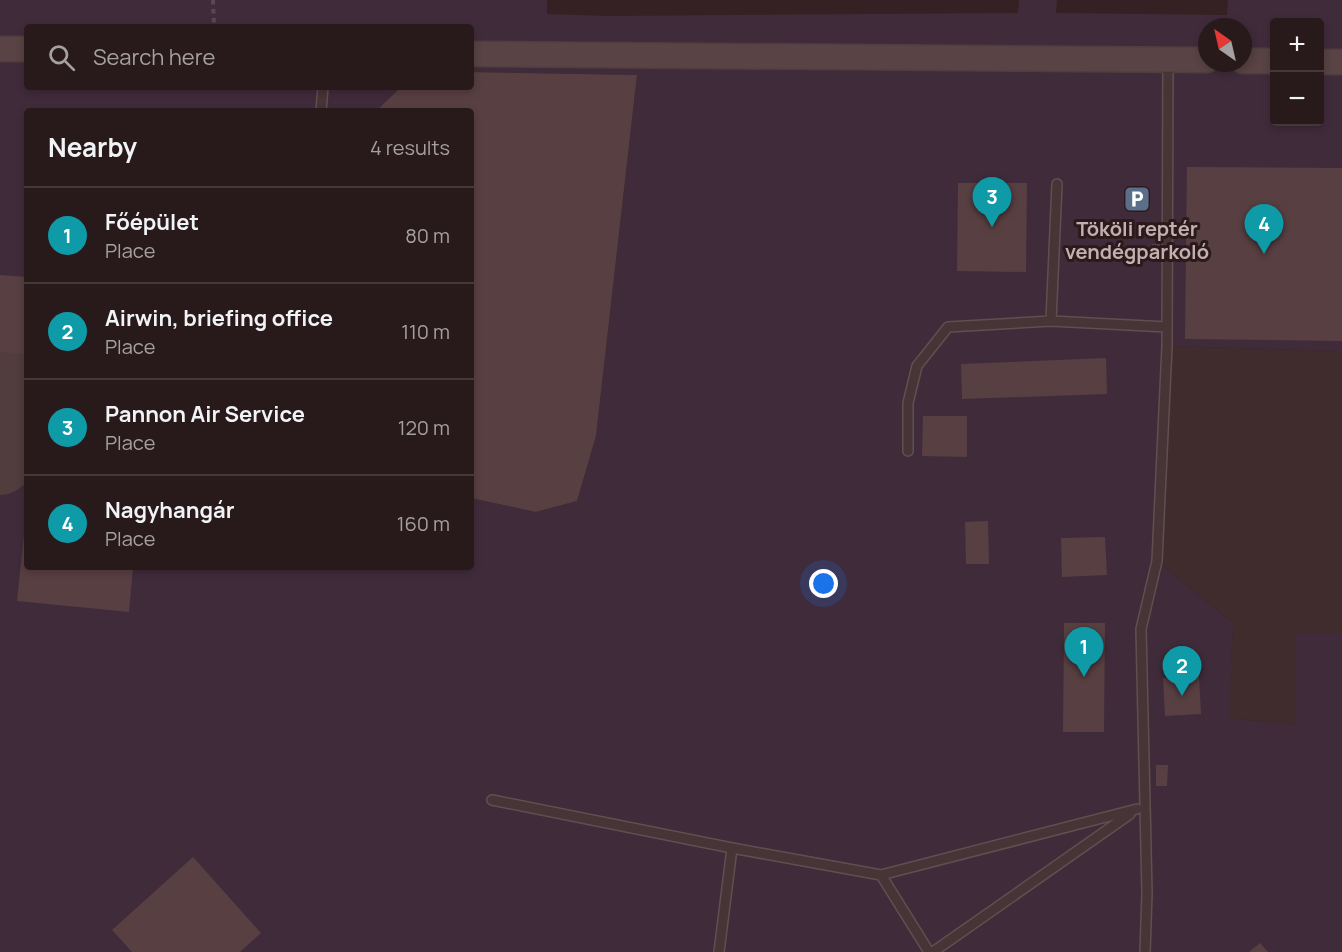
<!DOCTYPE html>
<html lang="en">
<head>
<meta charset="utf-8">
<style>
	:root { --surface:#28191a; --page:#342627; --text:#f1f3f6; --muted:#a5a0a2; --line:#443839; --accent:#f1868c }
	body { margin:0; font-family:Manrope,sans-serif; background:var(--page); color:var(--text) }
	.controls { position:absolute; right:18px; top:18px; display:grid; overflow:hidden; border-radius:6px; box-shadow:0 3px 9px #0003 }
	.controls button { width:54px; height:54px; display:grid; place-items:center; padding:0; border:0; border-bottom:2px solid var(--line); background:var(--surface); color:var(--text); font:30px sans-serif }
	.compass { position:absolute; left:1198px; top:18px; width:54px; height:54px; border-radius:50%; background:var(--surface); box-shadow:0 3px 9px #0003; rotate:326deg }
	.you { position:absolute; left:824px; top:584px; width:21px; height:21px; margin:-15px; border:4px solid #fff; border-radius:50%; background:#1a73e8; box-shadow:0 0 0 9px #1a73e833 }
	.badge { display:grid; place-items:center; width:39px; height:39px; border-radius:50%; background:var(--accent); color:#fff; font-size:20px; font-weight:700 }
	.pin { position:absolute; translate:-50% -50px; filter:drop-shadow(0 2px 3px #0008) }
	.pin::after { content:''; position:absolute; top:32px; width:21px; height:18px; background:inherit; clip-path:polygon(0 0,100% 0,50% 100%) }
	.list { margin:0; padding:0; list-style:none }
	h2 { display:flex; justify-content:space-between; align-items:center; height:78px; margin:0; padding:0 24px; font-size:26px }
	h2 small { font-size:20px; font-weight:400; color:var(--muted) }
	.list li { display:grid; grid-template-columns:39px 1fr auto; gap:18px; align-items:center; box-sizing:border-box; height:96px; padding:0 24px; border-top:2px solid var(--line) }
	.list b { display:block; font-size:22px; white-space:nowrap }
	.list p { margin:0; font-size:20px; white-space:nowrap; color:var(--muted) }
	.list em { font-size:20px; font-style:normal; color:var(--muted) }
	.icon { flex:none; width:33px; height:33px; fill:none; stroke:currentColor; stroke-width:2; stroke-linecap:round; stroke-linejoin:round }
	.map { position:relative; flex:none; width:1342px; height:952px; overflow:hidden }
	.search { position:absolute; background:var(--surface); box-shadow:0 3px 9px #0003; left:24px; top:24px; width:450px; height:66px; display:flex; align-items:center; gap:15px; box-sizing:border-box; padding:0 21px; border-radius:6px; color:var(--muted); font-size:22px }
	.panel { position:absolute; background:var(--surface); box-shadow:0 3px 9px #0003; left:24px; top:108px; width:450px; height:462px; border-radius:6px }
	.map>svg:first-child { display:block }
	.airport { fill:#402c2d }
	.green { fill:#402b3a; fill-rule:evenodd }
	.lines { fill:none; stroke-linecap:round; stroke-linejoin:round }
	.taxiway { stroke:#513c3e; stroke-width:62 }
	.building { fill:#583f42 }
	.service-casing { stroke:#614f50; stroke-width:12 }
	.secondary-casing { stroke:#503e3f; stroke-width:27 }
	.path { stroke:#5b4752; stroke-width:4; stroke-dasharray:4.5 4.5; stroke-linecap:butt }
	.service { stroke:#463436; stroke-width:9 }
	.secondary { stroke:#594344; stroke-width:24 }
	.labels { text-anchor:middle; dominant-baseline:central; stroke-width:6; stroke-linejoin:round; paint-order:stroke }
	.poi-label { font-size:20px; font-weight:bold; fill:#c3afb0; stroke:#2b1a1b }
</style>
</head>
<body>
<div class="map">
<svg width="1342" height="952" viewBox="0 0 1342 952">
	<rect width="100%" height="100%" fill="#352123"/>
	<!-- airport -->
	<path class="airport" d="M 1167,346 L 1342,351 L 1342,634 L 1297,634 L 1295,725 L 1228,718 L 1233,623 L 1157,561 Z"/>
	<!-- green -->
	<path class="green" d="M 0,0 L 547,0 L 547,14 L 608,16 L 1018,13 L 1019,0 L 1057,0 L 1056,13 L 1227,15 L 1228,0 L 1342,0 L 1342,351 L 1168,346 L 1157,561 L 1233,623 L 1229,718 L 1295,725 L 1296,634 L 1342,634 L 1342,952 L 0,952 ZM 1274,22 L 1320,22 L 1320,122 L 1274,122 ZM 27,27 L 471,27 L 471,72 L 637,75 L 596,436 L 577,501 L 536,512 L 471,498 L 471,567 L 27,567 L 27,111 L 376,111 L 401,87 L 27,87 ZM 1207,27 L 1243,27 L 1243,63 L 1207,63 Z"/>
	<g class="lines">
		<!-- taxiway -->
		<path class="taxiway" d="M 0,410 L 9,343
			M 0,464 L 27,444"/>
	</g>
	<!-- building -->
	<path class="building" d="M 471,72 L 637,75 L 596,436 L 577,501 L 536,512 L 471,498 L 471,111 L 376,111 L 401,87 L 471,87 Z
		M 1187,167 L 1342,168 L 1342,341 L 1185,339 Z
		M 958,183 L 1027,183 L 1026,272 L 957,271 Z
		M 1152,244 L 1160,244 L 1160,255 L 1152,255 Z
		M 0,275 L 27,277 L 27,354 L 0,352 Z
		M 1106,358 L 1107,394 L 962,399 L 961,364 Z
		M 923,416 L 967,416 L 967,457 L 922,456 Z
		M 988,521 L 989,564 L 966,564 L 965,522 Z
		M 24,535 L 27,536 L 27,567 L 133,567 L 129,612 L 17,601 Z
		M 1105,537 L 1107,575 L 1062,577 L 1061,538 Z
		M 1064,623 L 1105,623 L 1104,732 L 1063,732 Z
		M 1199,676 L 1201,714 L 1165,716 L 1163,678 Z
		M 1156,765 L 1168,765 L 1167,786 L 1156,786 Z
		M 193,857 L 261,933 L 240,952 L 132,952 L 112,930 Z
		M 1260,943 L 1268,952 L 1249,952 Z"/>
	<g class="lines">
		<defs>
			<path id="service" d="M 321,111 L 323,87
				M 1057,184 L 1051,321 L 1167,327
				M 908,451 L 908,403 L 917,366 L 948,327 L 1051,321
				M 492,800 L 732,848 L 719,952
				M 732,848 L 881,875 L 929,952
				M 881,875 L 1137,809
				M 933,952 L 1130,814
				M 1145,952 L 1147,893 L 1141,629 L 1157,561 L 1167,346 L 1168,60"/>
			<path id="secondary" d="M 0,49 L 27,49
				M 471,54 L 1207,60
				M 1243,61 L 1274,61
				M 1320,62 L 1342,62"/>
		</defs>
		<!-- service casing -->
		<use href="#service" class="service-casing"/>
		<!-- secondary casing -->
		<use href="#secondary" class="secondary-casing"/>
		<!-- path -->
		<path class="path" d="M 213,0 L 214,27"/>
		<!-- service -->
		<use href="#service" class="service"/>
		<!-- secondary -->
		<use href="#secondary" class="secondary"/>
	</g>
	<!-- icons -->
	<defs>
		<symbol id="parking-square" viewBox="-11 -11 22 22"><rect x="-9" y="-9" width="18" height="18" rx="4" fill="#5c6f8a" stroke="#2b1a1b"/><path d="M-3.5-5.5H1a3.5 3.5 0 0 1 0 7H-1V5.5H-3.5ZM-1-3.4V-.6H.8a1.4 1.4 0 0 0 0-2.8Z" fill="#fff"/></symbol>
	</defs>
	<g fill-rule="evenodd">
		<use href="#parking-square" x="1122" y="184" width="30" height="30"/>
	</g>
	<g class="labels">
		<!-- poi labels -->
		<g class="poi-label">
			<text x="1137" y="228">Tököli reptér<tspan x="1137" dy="23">vendégparkoló</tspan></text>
		</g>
	</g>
</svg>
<div class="controls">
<button>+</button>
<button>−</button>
</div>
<svg class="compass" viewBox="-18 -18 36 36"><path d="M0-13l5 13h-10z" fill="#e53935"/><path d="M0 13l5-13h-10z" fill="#a5a0a2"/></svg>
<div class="you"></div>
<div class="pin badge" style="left:1084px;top:677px;background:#0f9aa8">1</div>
<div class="pin badge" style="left:1182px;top:696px;background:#0f9aa8">2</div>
<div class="pin badge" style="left:992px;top:227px;background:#0f9aa8">3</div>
<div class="pin badge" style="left:1264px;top:254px;background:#0f9aa8">4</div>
<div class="search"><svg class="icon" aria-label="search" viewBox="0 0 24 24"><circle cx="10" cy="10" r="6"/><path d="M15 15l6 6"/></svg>Search here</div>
<section class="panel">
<h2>Nearby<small>4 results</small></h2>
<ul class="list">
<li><span class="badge" style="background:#0f9aa8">1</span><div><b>Főépület</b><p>Place</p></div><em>80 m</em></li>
<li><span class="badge" style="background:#0f9aa8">2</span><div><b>Airwin, briefing office</b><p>Place</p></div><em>110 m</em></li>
<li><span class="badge" style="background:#0f9aa8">3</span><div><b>Pannon Air Service</b><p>Place</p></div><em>120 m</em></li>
<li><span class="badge" style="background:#0f9aa8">4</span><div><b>Nagyhangár</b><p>Place</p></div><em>160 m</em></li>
</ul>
</section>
</div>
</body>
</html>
